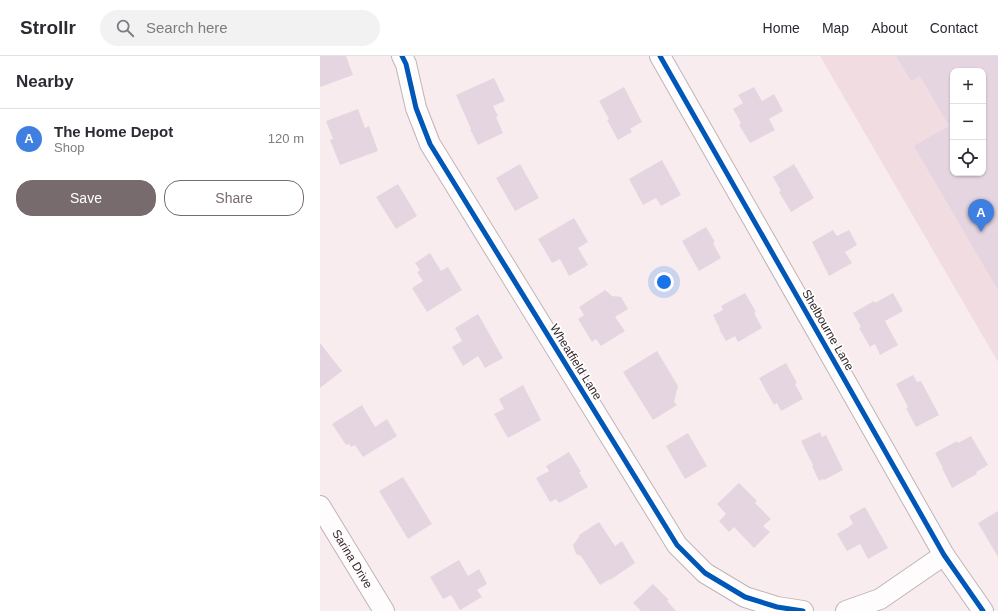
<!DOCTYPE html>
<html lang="en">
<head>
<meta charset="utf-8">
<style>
	:root { --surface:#fff; --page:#f2f2f3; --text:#2b2b33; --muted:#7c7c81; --line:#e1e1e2; --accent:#786b6e }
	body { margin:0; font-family:Arial,sans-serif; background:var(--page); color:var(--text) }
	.controls { position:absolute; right:12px; top:12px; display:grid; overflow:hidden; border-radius:8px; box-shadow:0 1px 3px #0004 }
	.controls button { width:36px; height:36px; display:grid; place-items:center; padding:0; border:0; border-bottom:1px solid var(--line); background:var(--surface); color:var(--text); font:20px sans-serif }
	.you { position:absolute; left:344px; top:226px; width:14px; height:14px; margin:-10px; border:3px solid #fff; border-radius:50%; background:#1a73e8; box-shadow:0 0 0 6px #1a73e833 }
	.badge { display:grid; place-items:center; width:26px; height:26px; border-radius:50%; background:var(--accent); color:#fff; font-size:13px; font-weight:700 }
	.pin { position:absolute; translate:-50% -33px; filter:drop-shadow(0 1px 2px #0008) }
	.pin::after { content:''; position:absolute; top:21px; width:14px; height:12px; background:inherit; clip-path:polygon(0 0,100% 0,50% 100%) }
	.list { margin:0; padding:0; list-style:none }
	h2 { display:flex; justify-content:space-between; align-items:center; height:52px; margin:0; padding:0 16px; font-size:17px }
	h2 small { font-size:13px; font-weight:400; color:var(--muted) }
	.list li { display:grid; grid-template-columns:26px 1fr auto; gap:12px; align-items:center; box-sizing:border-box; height:60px; padding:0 16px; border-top:1px solid var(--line) }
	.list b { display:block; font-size:15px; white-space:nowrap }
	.list p { margin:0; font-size:13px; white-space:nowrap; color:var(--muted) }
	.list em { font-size:13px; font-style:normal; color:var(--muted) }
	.actions { display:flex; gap:8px; padding:12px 16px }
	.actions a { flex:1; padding:9px 0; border:1px solid var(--accent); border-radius:16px; text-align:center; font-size:14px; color:var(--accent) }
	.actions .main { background:var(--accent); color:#fff }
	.icon { flex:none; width:22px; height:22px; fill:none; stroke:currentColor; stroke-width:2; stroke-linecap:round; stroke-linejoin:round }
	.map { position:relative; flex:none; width:678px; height:555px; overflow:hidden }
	header { display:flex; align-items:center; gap:24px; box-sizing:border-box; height:56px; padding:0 20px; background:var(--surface); border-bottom:1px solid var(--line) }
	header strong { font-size:19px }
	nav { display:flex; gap:22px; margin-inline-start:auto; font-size:14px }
	.search { width:280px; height:36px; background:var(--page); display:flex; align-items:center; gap:10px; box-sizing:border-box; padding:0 14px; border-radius:22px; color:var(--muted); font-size:15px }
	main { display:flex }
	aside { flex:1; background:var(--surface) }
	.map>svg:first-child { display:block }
	.built { fill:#f1dce1; fill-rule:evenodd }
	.building { fill:#e5d5e0; fill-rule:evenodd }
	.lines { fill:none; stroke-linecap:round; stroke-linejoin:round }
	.street-casing { stroke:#c0b4b7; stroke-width:22 }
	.street { stroke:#fefcfd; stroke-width:20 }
	.cycleway-casing { stroke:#fff; stroke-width:8 }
	.cycleway { stroke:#0057b8; stroke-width:5 }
	.labels { text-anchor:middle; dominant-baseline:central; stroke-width:3.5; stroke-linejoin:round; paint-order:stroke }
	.street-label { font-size:12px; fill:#332629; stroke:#fff }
</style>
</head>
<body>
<header>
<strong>Strollr</strong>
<div class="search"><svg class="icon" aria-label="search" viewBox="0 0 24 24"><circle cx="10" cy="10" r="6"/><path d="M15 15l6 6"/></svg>Search here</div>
<nav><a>Home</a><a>Map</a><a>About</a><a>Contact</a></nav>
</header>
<main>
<aside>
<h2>Nearby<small></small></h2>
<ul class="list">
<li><span class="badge" style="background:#3f7fe0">A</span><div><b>The Home Depot</b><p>Shop</p></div><em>120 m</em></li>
</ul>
<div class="actions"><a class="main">Save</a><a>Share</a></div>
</aside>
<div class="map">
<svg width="678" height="555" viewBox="0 0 678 555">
	<rect width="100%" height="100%" fill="#f9ecef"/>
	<!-- built -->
	<path class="built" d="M 500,0 L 678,0 L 678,306 ZM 633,15 L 663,15 L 663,117 L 633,117 Z"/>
	<!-- building -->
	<path class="building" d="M 0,0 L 26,0 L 33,19 L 0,31 Z
		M 576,0 L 678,0 L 678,234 L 594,90 L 629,70 L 600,20 L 591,25 ZM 633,15 L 663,15 L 663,117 L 633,117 Z
		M 174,22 L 185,45 L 173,50 L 178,60 L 176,61 L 183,77 L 158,89 L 150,73 L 151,73 L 136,39 Z
		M 304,31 L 322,66 L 310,73 L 312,76 L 298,84 L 287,64 L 289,63 L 279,45 Z
		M 434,31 L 442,45 L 454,38 L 463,55 L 449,63 L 455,74 L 430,87 L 419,69 L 421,67 L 413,53 L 423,47 L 418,39 Z
		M 38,53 L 45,72 L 49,70 L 58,95 L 20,109 L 10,84 L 13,83 L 6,65 Z
		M 342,104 L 361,139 L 341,150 L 336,142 L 323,149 L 309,123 Z
		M 200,108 L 219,142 L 195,155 L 176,122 Z
		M 474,108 L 494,142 L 471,156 L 459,136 L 461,135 L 453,121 Z
		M 78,128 L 97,160 L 76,173 L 56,141 Z
		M 254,162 L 268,186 L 258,192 L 268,209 L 249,220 L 240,203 L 232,207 L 218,183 Z
		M 386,171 L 395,186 L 393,187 L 401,202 L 379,215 L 362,185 Z
		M 513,174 L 517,180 L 529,174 L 537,189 L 525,196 L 532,207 L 509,220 L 492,186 Z
		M 110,197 L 121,215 L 128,211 L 142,234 L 107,256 L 92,232 L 103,225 L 97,216 L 100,214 L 95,207 Z
		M 285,234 L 292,240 L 301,241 L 308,253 L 295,261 L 305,275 L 281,290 L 276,283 L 272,286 L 258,263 L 264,259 L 259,251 Z
		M 425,237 L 436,256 L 434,257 L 442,272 L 418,286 L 415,280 L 406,285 L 399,273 L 400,273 L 393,259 L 403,254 L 401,250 Z
		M 573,237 L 583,255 L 565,265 L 578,289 L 560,299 L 555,288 L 550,291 L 539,272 L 541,271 L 533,257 L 554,245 L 555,247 Z
		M 158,258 L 183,302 L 165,312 L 158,300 L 143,310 L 132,291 L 142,285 L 135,272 Z
		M 0,287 L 22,315 L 0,332 Z
		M 337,295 L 358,330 L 354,346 L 357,349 L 333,364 L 303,316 Z
		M 466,307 L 477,327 L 475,328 L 483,343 L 461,355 L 457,347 L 454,349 L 439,322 Z
		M 593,319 L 597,326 L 601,325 L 619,359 L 596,371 L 586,352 L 588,351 L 576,328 Z
		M 203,329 L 221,364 L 188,382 L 174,358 L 184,353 L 179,343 Z
		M 42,349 L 55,371 L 67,363 L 77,380 L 43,401 L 35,389 L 31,391 L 29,388 L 26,389 L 12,368 Z
		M 500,376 L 502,381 L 506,379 L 523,414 L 504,424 L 503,423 L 499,425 L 492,410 L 493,409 L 481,385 Z
		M 368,377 L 387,410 L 365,423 L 346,390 Z
		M 651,380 L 668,409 L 656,416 L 657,418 L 632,432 L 622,412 L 623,412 L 615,397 L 637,385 L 638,387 Z
		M 249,396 L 261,416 L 259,416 L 268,431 L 239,447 L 236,443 L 230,446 L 216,422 L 229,415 L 226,410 Z
		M 83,421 L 112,468 L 88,483 L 59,435 Z
		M 419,427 L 437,445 L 435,447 L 451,463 L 443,470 L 450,476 L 434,492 L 414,471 L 409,476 L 399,465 L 406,458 L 397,448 Z
		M 545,451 L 568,492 L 548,503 L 540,488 L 527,495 L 517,478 L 530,470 L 529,470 L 533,468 L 529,460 Z
		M 678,455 L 678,501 L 658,467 Z
		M 279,466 L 295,490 L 302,485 L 315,507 L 290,524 L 290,523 L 280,529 L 261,500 L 256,498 L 253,489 L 259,481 L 259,479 Z
		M 139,504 L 148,520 L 159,513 L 167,528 L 157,534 L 162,541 L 140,554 L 131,539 L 123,543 L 110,521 Z
		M 333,528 L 349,544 L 347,545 L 356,555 L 321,555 L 313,547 Z"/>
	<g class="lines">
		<defs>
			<g id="street">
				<path d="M 82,0 L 86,8 L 96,52 L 110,88 L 357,489 L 385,517 L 425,541 L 457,551 L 483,555"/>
				<path d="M 340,0 L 523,321 L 624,499 L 663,555"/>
				<path id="s1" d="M 0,450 L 64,555"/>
				<path d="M 526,555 L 560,543 L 624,499"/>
			</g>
		</defs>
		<!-- street casing -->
		<use href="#street" class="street-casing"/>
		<!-- street -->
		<use href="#street" class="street"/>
		<defs>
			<path id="cycleway" d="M 82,0 L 86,8 L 96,52 L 110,88 L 357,489 L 385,517 L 425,541 L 457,551 L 483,555
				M 340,0 L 523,321 L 624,499 L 663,555"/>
		</defs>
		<!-- cycleway casing -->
		<use href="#cycleway" class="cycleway-casing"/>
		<!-- cycleway -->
		<use href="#cycleway" class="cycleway"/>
	</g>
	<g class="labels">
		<!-- street labels -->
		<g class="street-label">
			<text transform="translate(508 274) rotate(60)">Shelbourne Lane</text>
			<text transform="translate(256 306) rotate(58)">Wheatfield Lane</text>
			<text stroke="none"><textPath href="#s1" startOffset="62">Sarina Drive</textPath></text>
		</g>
	</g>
</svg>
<div class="controls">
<button>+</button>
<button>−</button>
<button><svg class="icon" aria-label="locate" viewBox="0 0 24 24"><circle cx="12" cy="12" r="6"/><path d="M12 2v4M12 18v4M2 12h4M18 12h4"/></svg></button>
</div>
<div class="you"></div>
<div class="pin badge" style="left:661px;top:176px;background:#3f7fe0">A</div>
</div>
</main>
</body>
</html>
